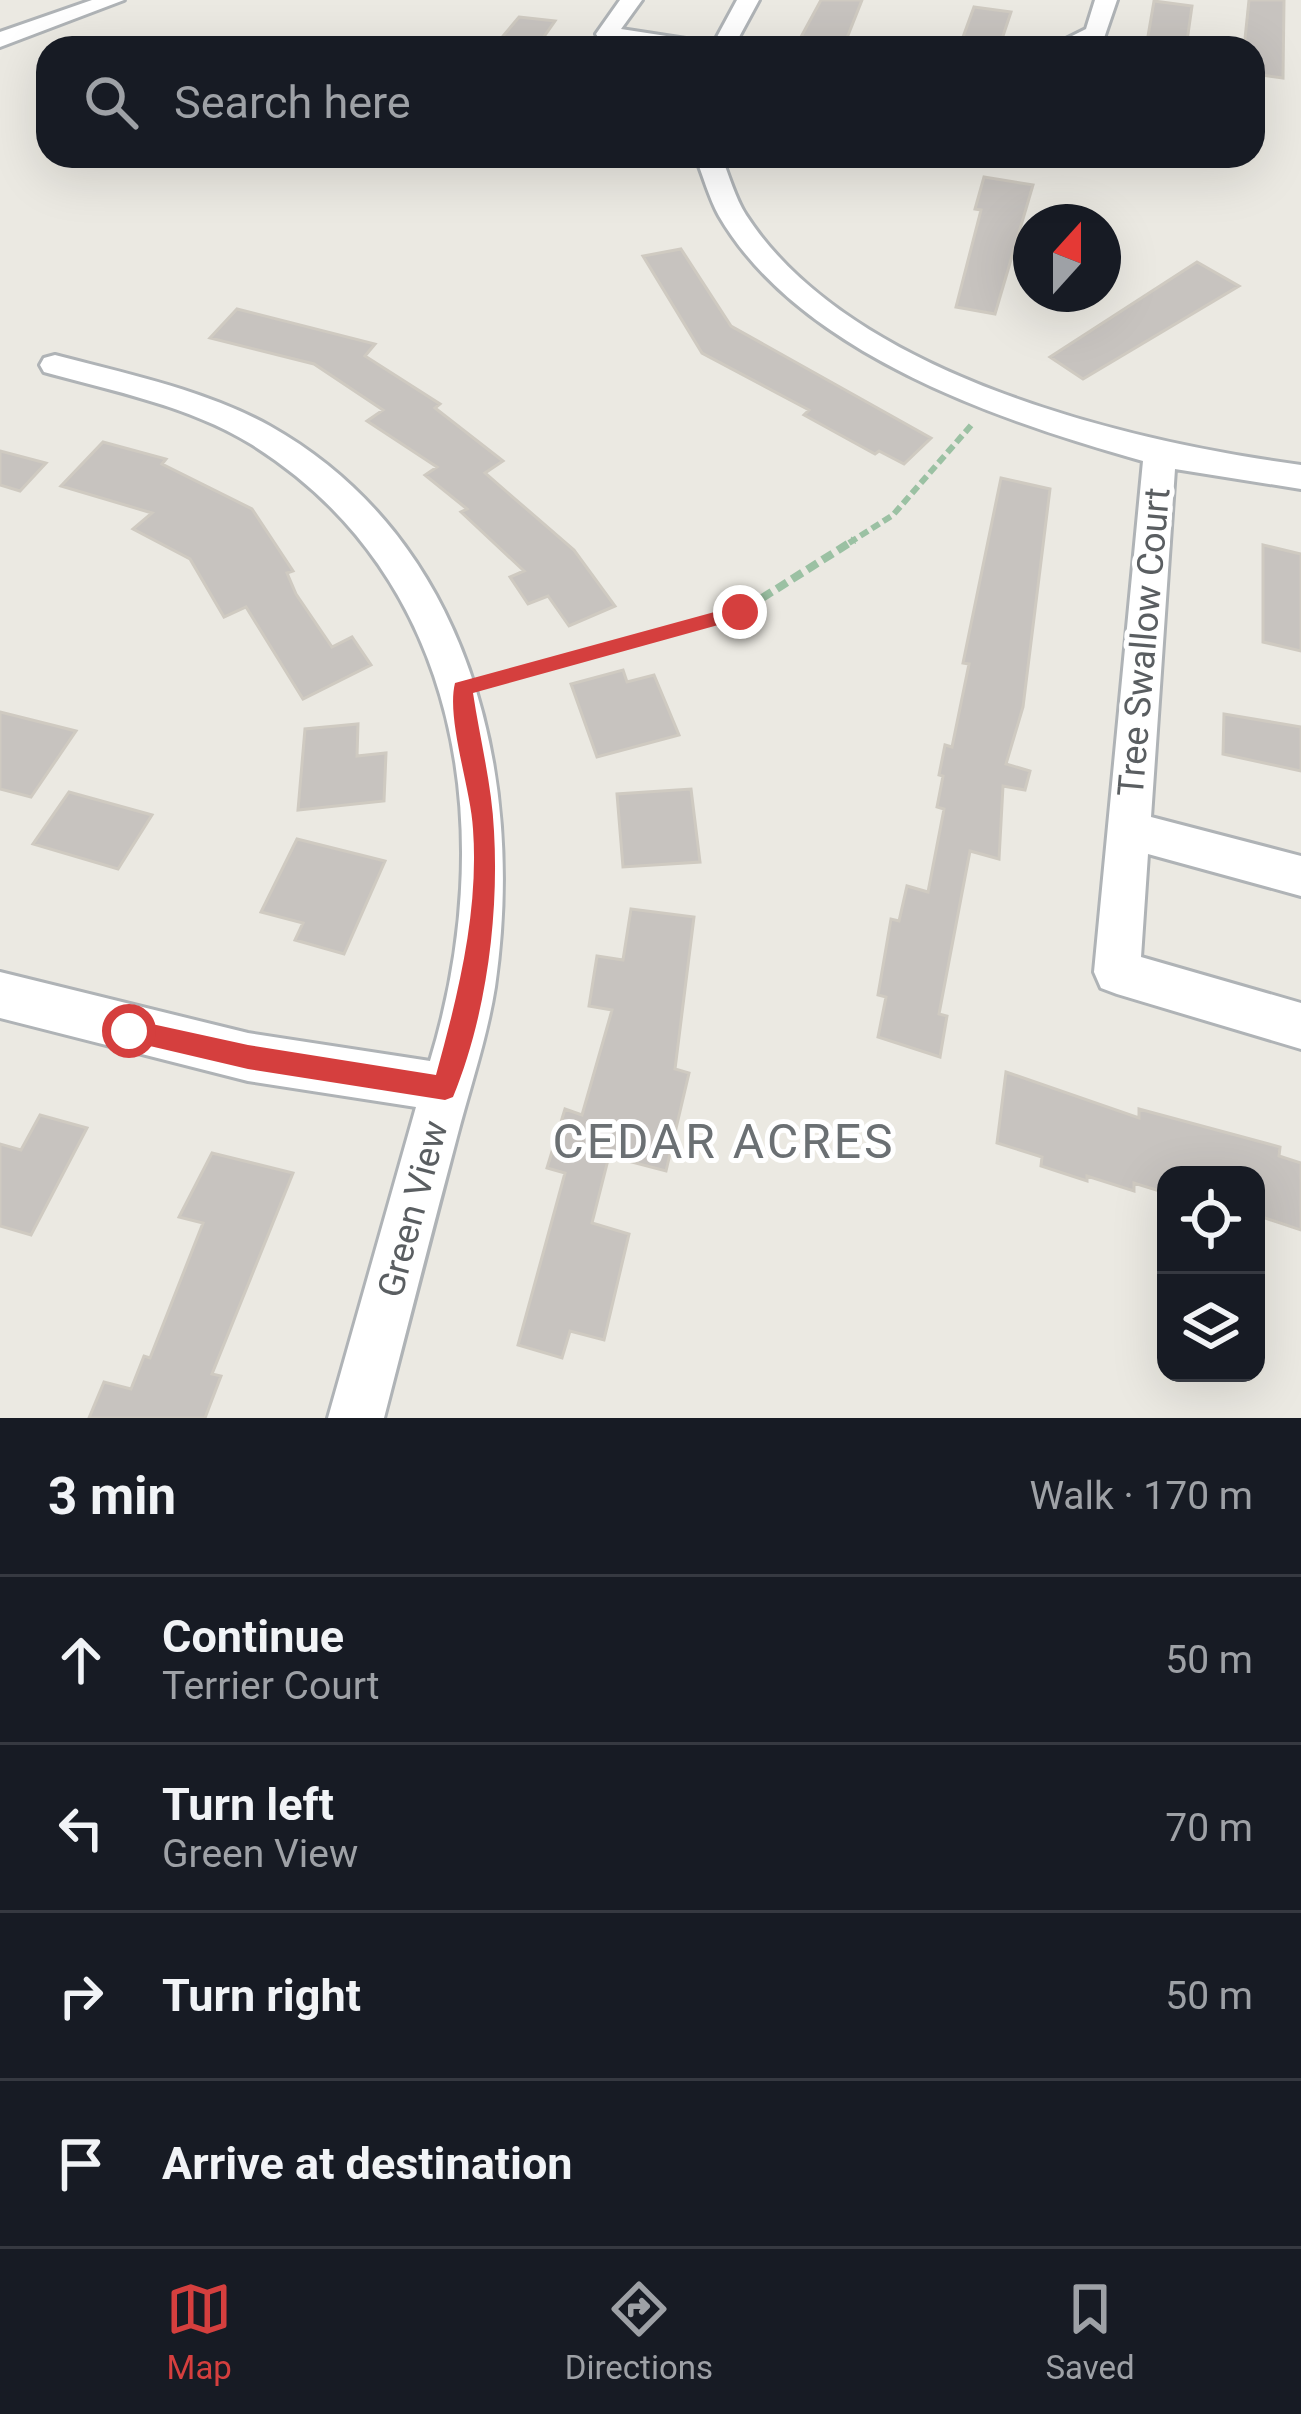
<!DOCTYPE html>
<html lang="en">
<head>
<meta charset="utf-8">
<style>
	:root { --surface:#171b24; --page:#242831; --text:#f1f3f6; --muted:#9ea1a6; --line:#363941; --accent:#d53f3e }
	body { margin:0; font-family:Roboto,sans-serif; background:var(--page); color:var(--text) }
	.controls { position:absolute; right:36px; bottom:36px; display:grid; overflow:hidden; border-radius:24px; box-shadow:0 12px 48px #0002 }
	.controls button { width:108px; height:108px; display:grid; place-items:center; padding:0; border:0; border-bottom:3px solid var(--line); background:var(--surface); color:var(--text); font:60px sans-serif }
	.compass { position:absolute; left:1013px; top:204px; width:108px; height:108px; border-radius:50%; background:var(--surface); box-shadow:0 12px 48px #0002; rotate:21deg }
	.stop { position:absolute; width:36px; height:36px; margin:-27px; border:9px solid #d53f3e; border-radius:50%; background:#fff }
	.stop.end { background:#d53f3e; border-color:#fff; box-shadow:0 3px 12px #0008 }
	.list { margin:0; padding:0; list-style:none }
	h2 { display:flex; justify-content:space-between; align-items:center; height:156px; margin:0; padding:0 48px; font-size:51px }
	h2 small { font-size:39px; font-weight:400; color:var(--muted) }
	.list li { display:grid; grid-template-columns:78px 1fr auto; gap:36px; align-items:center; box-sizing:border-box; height:168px; padding:0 48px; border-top:3px solid var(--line) }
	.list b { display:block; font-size:45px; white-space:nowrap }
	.list p { margin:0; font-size:39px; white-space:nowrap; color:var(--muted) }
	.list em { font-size:39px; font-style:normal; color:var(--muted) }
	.icon { flex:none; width:66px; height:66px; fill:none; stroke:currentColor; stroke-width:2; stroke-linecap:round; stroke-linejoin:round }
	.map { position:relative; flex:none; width:1301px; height:1418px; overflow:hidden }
	.search { position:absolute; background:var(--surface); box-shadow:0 12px 48px #0002; left:36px; right:36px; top:36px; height:132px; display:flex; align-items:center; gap:30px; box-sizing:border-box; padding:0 42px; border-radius:36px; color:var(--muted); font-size:45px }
	.sheet { height:828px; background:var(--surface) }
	nav { display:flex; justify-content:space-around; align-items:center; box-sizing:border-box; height:168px; border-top:3px solid var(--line); background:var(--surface); font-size:33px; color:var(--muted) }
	nav a { display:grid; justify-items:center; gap:6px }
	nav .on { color:var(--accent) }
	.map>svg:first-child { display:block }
	.building { fill:#c7c3bf; stroke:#cfcac1; stroke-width:3 }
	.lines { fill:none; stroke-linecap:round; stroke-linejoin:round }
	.street-casing { stroke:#afb3b6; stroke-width:6 }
	.path-far1 { stroke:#9bc1a3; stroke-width:6; stroke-dasharray:9 4.5; stroke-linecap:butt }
	.path { stroke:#9bc1a3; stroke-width:8; stroke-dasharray:12 6; stroke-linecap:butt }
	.street { fill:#fff; fill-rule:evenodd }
	.route { fill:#d53f3e }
	.labels { text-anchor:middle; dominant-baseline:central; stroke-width:10; stroke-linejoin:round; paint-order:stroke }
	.street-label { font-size:36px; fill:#5a5e61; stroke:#fff }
	.near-neighbourhood-label { font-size:48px; letter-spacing:3px; fill:#6b7073; stroke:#fff }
</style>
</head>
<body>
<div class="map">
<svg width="1301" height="1418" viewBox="0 0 1301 1418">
	<rect width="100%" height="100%" fill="#ebe9e2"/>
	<!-- building -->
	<path class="building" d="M 821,0 L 862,0 L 843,48 L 795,48 Z
		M 1249,0 L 1284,0 L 1283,78 L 1253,74 L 1253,48 L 1247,48 L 1245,39 Z
		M 1154,1 L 1192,6 L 1186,48 L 1146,48 Z
		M 974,7 L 1011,12 L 999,48 L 959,48 Z
		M 519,17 L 555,21 L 536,48 L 493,48 Z
		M 984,177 L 1033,185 L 995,314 L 956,307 L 981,210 L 975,209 Z
		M 681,249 L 731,326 L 931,438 L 904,464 L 879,451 L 875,454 L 804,415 L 809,410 L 702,353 L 643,256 Z
		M 1197,262 L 1239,286 L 1083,379 L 1050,357 Z
		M 237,309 L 375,344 L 365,356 L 440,404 L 435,408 L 503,461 L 485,473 L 574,550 L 615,606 L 569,626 L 548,596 L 528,604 L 510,577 L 524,571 L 461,512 L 467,509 L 425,475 L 437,467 L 367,421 L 383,410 L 314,364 L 210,338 Z
		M 103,442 L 166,459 L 162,464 L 252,509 L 293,571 L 287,573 L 296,594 L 332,647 L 352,637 L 371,665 L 303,699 L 246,607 L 224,617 L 190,559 L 133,529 L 152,513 L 61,486 Z
		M 0,451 L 46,463 L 20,491 L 0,485 Z
		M 1001,478 L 1050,489 L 1023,707 L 1006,764 L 1030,771 L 1025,790 L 1003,786 L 999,859 L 970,851 L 939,1014 L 947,1016 L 940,1057 L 878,1037 L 886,997 L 878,995 L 891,919 L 899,921 L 907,886 L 928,892 L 944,809 L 937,807 L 943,776 L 939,775 L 945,745 L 952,747 L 969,664 L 963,663 Z
		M 1263,545 L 1301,554 L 1301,651 L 1263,642 Z
		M 623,670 L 627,682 L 654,675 L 679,735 L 597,757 L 571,684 Z
		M 0,712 L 76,731 L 31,797 L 0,789 Z
		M 1224,714 L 1301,727 L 1301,771 L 1223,754 Z
		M 358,724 L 357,756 L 386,753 L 384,801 L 298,810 L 305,729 Z
		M 691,789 L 700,862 L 623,867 L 617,794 Z
		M 69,792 L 152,815 L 118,869 L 33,844 Z
		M 297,839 L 385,861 L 344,954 L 295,940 L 303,923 L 261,912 Z
		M 631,909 L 694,917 L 675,1069 L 689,1073 L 666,1171 L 609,1156 L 592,1223 L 629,1234 L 604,1340 L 570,1331 L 562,1358 L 518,1345 L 565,1173 L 547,1168 L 565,1109 L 582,1115 L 612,1010 L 589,1006 L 597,956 L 623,960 Z
		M 1006,1072 L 1139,1118 L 1139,1109 L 1280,1147 L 1279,1156 L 1301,1163 L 1301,1230 L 1256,1215 L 1256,1175 L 1166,1175 L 1166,1193 L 1134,1183 L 1134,1191 L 1087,1176 L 1087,1181 L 1041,1166 L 1042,1157 L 997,1143 Z
		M 40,1115 L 87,1128 L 31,1235 L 0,1226 L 0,1144 L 21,1150 Z
		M 212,1153 L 293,1173 L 212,1374 L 221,1376 L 205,1418 L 89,1418 L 104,1382 L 131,1389 L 144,1356 L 150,1358 L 203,1223 L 179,1217 Z"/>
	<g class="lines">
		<defs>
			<path id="street" d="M 92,0 L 124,0 L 0,47 L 0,32 Z
				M 620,0 L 642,0 L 621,29 L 699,41 L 710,48 L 655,48 L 599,39 L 596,34 Z
				M 737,0 L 759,0 L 733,48 L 711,48 Z
				M 1095,0 L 1117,0 L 1104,38 L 1084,48 L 1060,48 L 1062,41 L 1086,29 Z
				M 695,156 L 721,156 C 729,175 735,198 746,215 C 850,375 1124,441 1301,465 L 1301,489 L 1175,469 L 1151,817 L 1301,856 L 1301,896 L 1148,854 L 1141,957 L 1301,1003 L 1301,1049 L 1117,994 L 1101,988 L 1094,972 L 1143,461 C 999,421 799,353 719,216 C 709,198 703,175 695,156 Z
				M 55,355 C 127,374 205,390 270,426 C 469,538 526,774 495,987 C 487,1038 470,1087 457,1137 C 432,1230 408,1324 384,1418 L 328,1418 L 416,1107 L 248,1081 L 0,1018 L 0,972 L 248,1033 L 430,1061 C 499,835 464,577 251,444 C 189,406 113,391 44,372 L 40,365 L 44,358 Z"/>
		</defs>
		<!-- street casing -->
		<use href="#street" class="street-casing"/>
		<!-- path-far1 -->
		<path class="path-far1" d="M 849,543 L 893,515 L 974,422"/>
		<!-- path -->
		<path class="path" d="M 487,682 L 740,612 L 854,540"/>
		<!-- street -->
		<use href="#street" class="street"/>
	</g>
	<!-- route -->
	<path class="route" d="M 740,605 L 750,612 L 747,617 L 473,693 C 480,739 492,786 494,831 C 499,917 486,1017 453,1097 L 445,1100 L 248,1069 L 120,1039 L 120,1023 L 129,1019 L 248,1045 L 436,1075 C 458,995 479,912 473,829 C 471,789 446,719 455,683 Z"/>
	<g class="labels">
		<!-- street labels -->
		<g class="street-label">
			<text transform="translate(1144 642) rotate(-85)">Tree Swallow Court</text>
			<text transform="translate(413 1209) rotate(-75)">Green View</text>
		</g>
		<!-- near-neighbourhood labels -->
		<g class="near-neighbourhood-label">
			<text x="724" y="1141">CEDAR ACRES</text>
		</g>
	</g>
</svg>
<div class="controls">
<button><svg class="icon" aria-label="locate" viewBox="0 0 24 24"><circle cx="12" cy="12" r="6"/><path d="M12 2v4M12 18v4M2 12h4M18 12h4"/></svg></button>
<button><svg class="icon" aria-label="layers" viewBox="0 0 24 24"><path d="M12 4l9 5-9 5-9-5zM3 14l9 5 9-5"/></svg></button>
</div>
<svg class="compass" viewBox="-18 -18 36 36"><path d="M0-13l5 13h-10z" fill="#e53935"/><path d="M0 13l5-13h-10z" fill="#9ea1a6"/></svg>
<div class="stop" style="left:129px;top:1031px"></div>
<div class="stop end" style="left:740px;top:612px"></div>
<div class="search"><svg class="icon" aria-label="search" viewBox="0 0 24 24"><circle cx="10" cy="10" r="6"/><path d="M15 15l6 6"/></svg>Search here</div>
</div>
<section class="sheet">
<h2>3 min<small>Walk · 170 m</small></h2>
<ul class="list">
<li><svg class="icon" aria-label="ahead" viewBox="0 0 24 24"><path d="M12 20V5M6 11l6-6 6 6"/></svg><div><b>Continue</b><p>Terrier Court</p></div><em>50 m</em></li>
<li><svg class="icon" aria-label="left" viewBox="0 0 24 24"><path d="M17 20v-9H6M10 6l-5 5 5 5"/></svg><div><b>Turn left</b><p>Green View</p></div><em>70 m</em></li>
<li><svg class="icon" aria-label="right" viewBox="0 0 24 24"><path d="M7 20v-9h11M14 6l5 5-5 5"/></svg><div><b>Turn right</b></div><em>50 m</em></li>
<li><svg class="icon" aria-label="arrive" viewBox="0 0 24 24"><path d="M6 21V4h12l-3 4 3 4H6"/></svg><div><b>Arrive at destination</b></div></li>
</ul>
</section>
<nav>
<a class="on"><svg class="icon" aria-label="map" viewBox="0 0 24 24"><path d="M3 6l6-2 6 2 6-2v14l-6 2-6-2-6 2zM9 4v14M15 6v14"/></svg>Map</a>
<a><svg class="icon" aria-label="directions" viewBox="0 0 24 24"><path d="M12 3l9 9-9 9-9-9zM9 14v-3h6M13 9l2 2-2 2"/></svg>Directions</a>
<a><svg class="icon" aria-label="saved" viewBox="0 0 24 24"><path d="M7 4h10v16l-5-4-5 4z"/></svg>Saved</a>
</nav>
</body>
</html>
